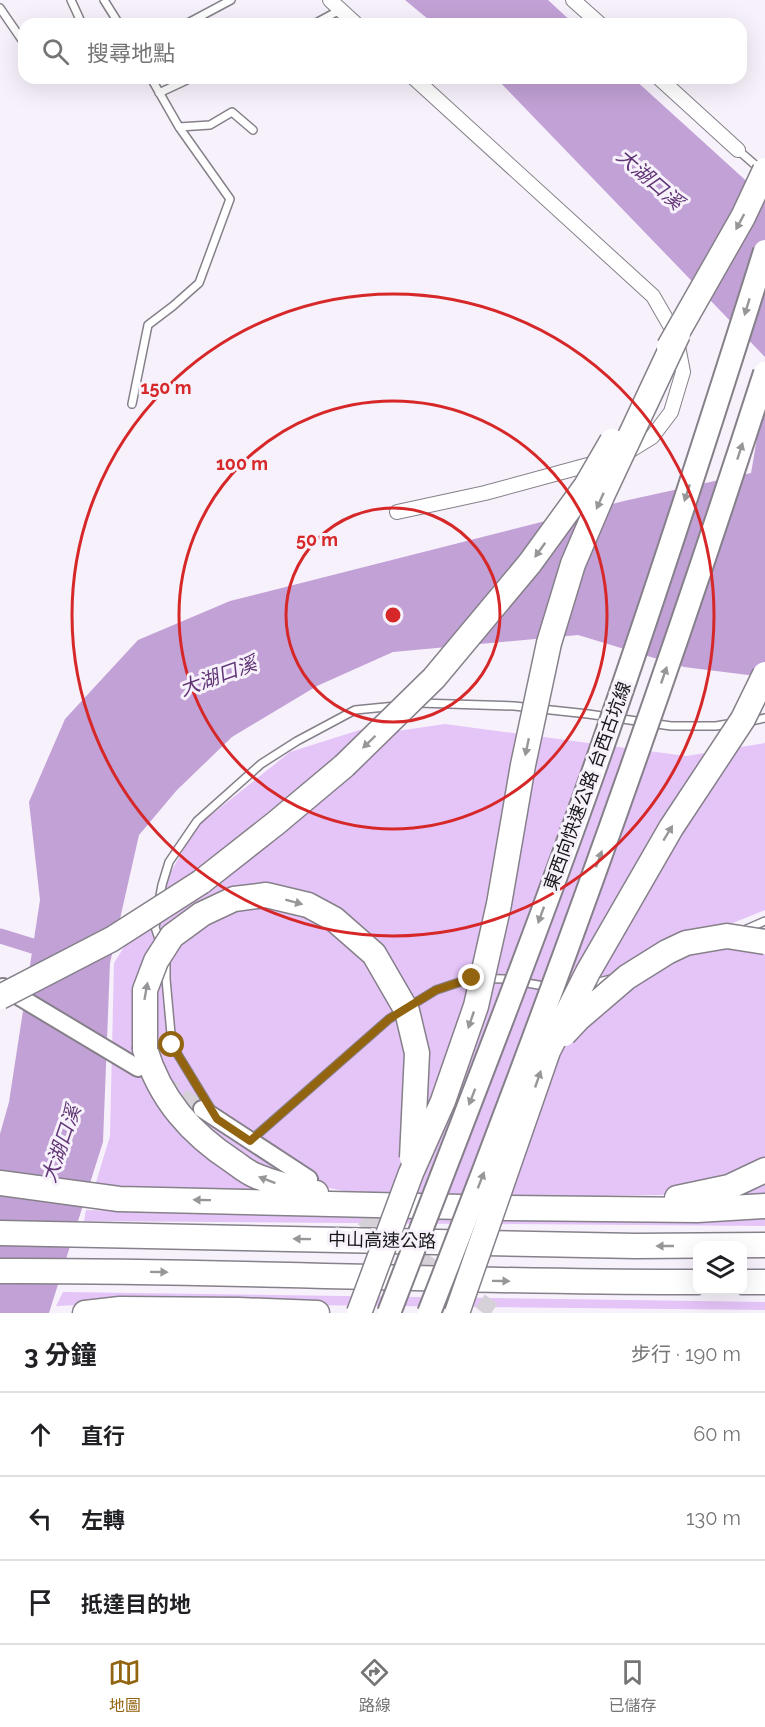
<!DOCTYPE html>
<html lang="zh-TW">
<head>
<meta charset="utf-8">
<style>
	:root { --surface:#fff; --page:#f2f2f2; --text:#202124; --muted:#757577; --line:#e0e0e0; --accent:#926410 }
	body { margin:0; font-family:Raleway,"Noto Sans TC",sans-serif; background:var(--page); color:var(--text) }
	.controls { position:absolute; right:18px; bottom:18px; display:grid; overflow:hidden; border-radius:12px; box-shadow:0 6px 24px #0002 }
	.controls button { width:54px; height:54px; display:grid; place-items:center; padding:0; border:0; border-bottom:2px solid var(--line); background:var(--surface); color:var(--text); font:30px sans-serif }
	.stop { position:absolute; width:18px; height:18px; margin:-14px; border:4px solid #926410; border-radius:50%; background:#fff }
	.stop.end { background:#926410; border-color:#fff; box-shadow:0 2px 6px #0008 }
	.list { margin:0; padding:0; list-style:none }
	h2 { display:flex; justify-content:space-between; align-items:center; height:78px; margin:0; padding:0 24px; font-size:26px }
	h2 small { font-size:20px; font-weight:400; color:var(--muted) }
	.list li { display:grid; grid-template-columns:39px 1fr auto; gap:18px; align-items:center; box-sizing:border-box; height:84px; padding:0 24px; border-top:2px solid var(--line) }
	.list b { display:block; font-size:22px; white-space:nowrap }
	.list em { font-size:20px; font-style:normal; color:var(--muted) }
	.icon { flex:none; width:33px; height:33px; fill:none; stroke:currentColor; stroke-width:2; stroke-linecap:round; stroke-linejoin:round }
	.map { position:relative; flex:none; width:765px; height:1313px; overflow:hidden }
	.search { position:absolute; background:var(--surface); box-shadow:0 6px 24px #0002; left:18px; right:18px; top:18px; height:66px; display:flex; align-items:center; gap:15px; box-sizing:border-box; padding:0 21px; border-radius:18px; color:var(--muted); font-size:22px }
	.sheet { height:330px; background:var(--surface) }
	nav { display:flex; justify-content:space-around; align-items:center; box-sizing:border-box; height:84px; border-top:2px solid var(--line); background:var(--surface); font-size:16px; color:var(--muted) }
	nav a { display:grid; justify-items:center; gap:3px }
	nav .on { color:var(--accent) }
	.map>svg:first-child { display:block }
	.green { fill:#e5c4f8 }
	.water { fill:#c2a1d6 }
	.lines { fill:none; stroke-linecap:round; stroke-linejoin:round }
	.canal { stroke:#c2a1d6; stroke-width:15 }
	.tertiary-tunnel { stroke:#d6d0d9; stroke-width:16; stroke-dasharray:16 8; stroke-linecap:butt }
	.service-casing { stroke:#858089; stroke-width:10 }
	.minor-casing { stroke:#858089; stroke-width:16 }
	.tertiary-casing { stroke:#858089; stroke-width:20 }
	.motorway-casing { stroke:#858089; stroke-width:27 }
	.service { stroke:#fff; stroke-width:7 }
	.minor { stroke:#fff; stroke-width:14 }
	.tertiary { stroke:#fff; stroke-width:16 }
	.motorway { stroke:#fff; stroke-width:24 }
	.trunk-bridge-casing { stroke:#858089; stroke-width:26; stroke-linecap:butt }
	.motorway-bridge-casing { stroke:#858089; stroke-width:27; stroke-linecap:butt }
	.trunk-bridge { stroke:#fff; stroke-width:22 }
	.motorway-bridge { stroke:#fff; stroke-width:24 }
	.oneway { fill:#979698 }
	.route { stroke:#926410; stroke-width:8 }
	.ring { fill:none; stroke:#d62828; stroke-width:3 }
	.labels { text-anchor:middle; dominant-baseline:central; stroke-width:6; stroke-linejoin:round; paint-order:stroke }
	.street-label { font-size:18px; fill:#181619; stroke:#f7f1fb }
	.water-label { font-size:20px; font-style:italic; fill:#603576; stroke:#f7f1fb }
	.centre { fill:#d62828; stroke:#f7f1fb; stroke-width:3 }
	.ring-label { font-size:18px; text-anchor:middle; font-weight:bold; fill:#d62828; stroke:#f7f1fb; stroke-width:6; stroke-linejoin:round; paint-order:stroke }
</style>
</head>
<body>
<div class="map">
<svg width="765" height="1313" viewBox="0 0 765 1313">
	<rect width="100%" height="100%" fill="#f7f1fb"/>
	<!-- green -->
	<path class="green" d="M 445,724 L 686,756 L 765,743 L 765,910 L 725,926 L 734,950 L 765,935 L 765,1160 L 711,1185 L 662,1195 L 518,1197 L 377,1194 L 350,1192 L 281,1179 L 233,1154 L 193,1121 L 164,1073 L 153,1026 L 150,954 L 136,1058 L 147,1088 L 184,1136 L 251,1182 L 255,1191 L 94,1189 L 110,1136 L 114,963 L 172,870 L 196,827 L 290,752 L 369,727 L 352,771 L 397,731 Z
		M 765,1178 L 765,1200 L 714,1203 Z
		M 86,1210 L 509,1220 L 765,1215 L 765,1226 L 84,1221 Z
		M 63,1292 L 765,1302 L 765,1310 L 121,1303 L 56,1306 Z"/>
	<!-- water -->
	<path class="water" d="M 405,0 L 548,0 L 574,24 L 434,24 Z
		M 496,78 L 633,78 L 765,198 L 765,357 Z
		M 765,392 L 765,677 L 684,667 L 578,635 L 393,652 L 317,686 L 232,737 L 177,790 L 139,835 L 110,963 L 103,1142 L 49,1313 L 0,1313 L 0,1134 L 9,1102 L 40,900 L 29,802 L 65,719 L 138,640 L 230,601 L 624,501 L 751,473 Z"/>
	<g class="lines">
		<!-- canal -->
		<path class="canal" d="M 0,936 L 52,952"/>
		<!-- tertiary-tunnel -->
		<path class="tertiary-tunnel" d="M 162,1083 L 202,1109
			M 343,1204 L 497,1313"/>
		<defs>
			<path id="service" d="M 71,0 L 82,24
				M 104,0 L 119,24
				M 0,8 L 24,43
				M 186,24 L 231,0
				M 314,24 L 340,10
				M 159,93 L 191,78
				M 179,127 L 210,125 L 232,112 L 253,130
				M 738,150 L 761,170
				M 132,404 L 148,325 L 173,306 L 199,283 L 230,199 L 179,127 L 151,78
				M 419,703 L 514,706 L 588,714 L 671,726 L 716,726 L 733,723
				M 747,722 L 765,718
				M 159,901 L 162,885 L 169,862 L 197,821 L 261,764 L 297,741 L 355,710 L 396,706
				M 157,918 L 155,927 L 161,945
				M 742,931 L 765,921
				M 166,961 L 166,979 L 172,1045 L 211,1109
				M 587,985 L 611,979
				M 251,1140 L 389,1019 L 436,990 L 472,978 L 504,979 L 567,990 L 573,989"/>
			<path id="minor" d="M 330,0 L 356,24
				M 573,0 L 600,24
				M 414,78 L 653,296 L 676,336 L 683,372 L 671,412 L 652,437 L 623,455
				M 659,78 L 738,150
				M 397,512 L 485,493 L 599,462"/>
			<path id="tertiary" d="M 3,987 L 138,1068
				M 202,1109 L 309,1179"/>
			<path id="motorway" d="M 201,882 L 276,823 L 344,766
				M 145,1049 C 160,1099 191,1134 234,1162 C 241,1167 247,1172 254,1175 C 274,1184 295,1188 316,1193
				M 0,1183 L 119,1199 L 506,1208 L 697,1210 L 765,1206
				M 677,1198 L 729,1187 L 765,1170
				M 0,1233 L 636,1246 L 765,1245
				M 0,1271 C 233,1270 465,1283 698,1282
				M 742,1282 L 765,1282
				M 85,1313 L 120,1309 L 239,1310 L 317,1313"/>
		</defs>
		<!-- service casing -->
		<use href="#service" class="service-casing"/>
		<!-- minor casing -->
		<use href="#minor" class="minor-casing"/>
		<!-- tertiary casing -->
		<use href="#tertiary" class="tertiary-casing"/>
		<!-- motorway casing -->
		<use href="#motorway" class="motorway-casing"/>
		<!-- service -->
		<use href="#service" class="service"/>
		<!-- minor -->
		<use href="#minor" class="minor"/>
		<!-- tertiary -->
		<use href="#tertiary" class="tertiary"/>
		<!-- motorway -->
		<use href="#motorway" class="motorway"/>
		<defs>
			<path id="trunk-bridge" d="M 389,1313 C 458,1133 529,954 593,773 C 654,600 710,426 765,251
				M 429,1313 C 550,1003 663,690 765,373"/>
			<path id="motorway-bridge" d="M 669,347 L 743,217 L 765,170
				M 344,766 L 434,678 L 530,563 L 586,486 L 612,441
				M 0,997 L 112,939 L 201,882
				M 564,1034 L 578,1019 L 627,977 L 667,952 L 686,943 L 727,936 L 765,942
				M 145,1049 L 145,990 L 156,961 L 172,936 L 202,914 L 234,899 L 266,895 L 308,905 L 334,919 L 374,954 L 407,1011 L 417,1053 L 412,1158
				M 359,1313 L 411,1173 L 443,1101 L 476,1006 L 499,904 L 523,765 L 549,643 L 573,564 L 602,496 L 678,334
				M 457,1313 L 548,1051 L 588,972 L 671,828 L 743,719 L 765,674"/>
		</defs>
		<!-- trunk-bridge casing -->
		<use href="#trunk-bridge" class="trunk-bridge-casing"/>
		<!-- motorway-bridge casing -->
		<use href="#motorway-bridge" class="motorway-bridge-casing"/>
		<!-- trunk-bridge -->
		<use href="#trunk-bridge" class="trunk-bridge"/>
		<!-- motorway-bridge -->
		<use href="#motorway-bridge" class="motorway-bridge"/>
	</g>
	<!-- one-way arrows -->
	<defs><path id="oneway-solid" d="M-6-.8H1V-3.2L6.5 0L1 3.2V.8H-6Z" transform="scale(1.5)"/></defs>
	<g class="oneway">
		<use href="#oneway-solid" transform="translate(740 222) rotate(118)"/>
		<use href="#oneway-solid" transform="translate(747 307) rotate(107)"/>
		<use href="#oneway-solid" transform="translate(740 451) rotate(-72)"/>
		<use href="#oneway-solid" transform="translate(687 493) rotate(108)"/>
		<use href="#oneway-solid" transform="translate(600 501) rotate(114)"/>
		<use href="#oneway-solid" transform="translate(540 550) rotate(126)"/>
		<use href="#oneway-solid" transform="translate(664 675) rotate(-71)"/>
		<use href="#oneway-solid" transform="translate(369 742) rotate(136)"/>
		<use href="#oneway-solid" transform="translate(527 747) rotate(102)"/>
		<use href="#oneway-solid" transform="translate(668 833) rotate(-59)"/>
		<use href="#oneway-solid" transform="translate(599 859) rotate(-70)"/>
		<use href="#oneway-solid" transform="translate(294 902) rotate(15)"/>
		<use href="#oneway-solid" transform="translate(541 915) rotate(110)"/>
		<use href="#oneway-solid" transform="translate(146 991) rotate(-80)"/>
		<use href="#oneway-solid" transform="translate(471 1020) rotate(109)"/>
		<use href="#oneway-solid" transform="translate(538 1079) rotate(-71)"/>
		<use href="#oneway-solid" transform="translate(472 1097) rotate(111)"/>
		<use href="#oneway-solid" transform="translate(267 1180) rotate(-159)"/>
		<use href="#oneway-solid" transform="translate(481 1180) rotate(-69)"/>
		<use href="#oneway-solid" transform="translate(202 1200) rotate(-179)"/>
		<use href="#oneway-solid" transform="translate(302 1239) rotate(-179)"/>
		<use href="#oneway-solid" transform="translate(665 1246) rotate(180)"/>
		<use href="#oneway-solid" transform="translate(159 1272) rotate(1)"/>
		<use href="#oneway-solid" transform="translate(501 1281) rotate(1)"/>
	</g>
	<g class="lines">
		<!-- route -->
		<path class="route" d="M 172,1045 L 217,1119 L 250,1141 L 389,1019 L 436,990 L 472,978"/>
	</g>
	<!-- distance rings -->
	<g class="ring">
		<circle cx="393" cy="615" r="107"/>
		<circle cx="393" cy="615" r="214"/>
		<circle cx="393" cy="615" r="321"/>
	</g>
	<g class="labels">
		<!-- street labels -->
		<g class="street-label">
			<text transform="translate(587 786) rotate(-70)">東西向快速公路 台西古坑線</text>
			<text transform="translate(382 1240) rotate(1)">中山高速公路</text>
		</g>
		<!-- water labels -->
		<g class="water-label">
			<text transform="translate(650 179) rotate(41)">大湖口溪</text>
			<text transform="translate(218 676) rotate(-20)">大湖口溪</text>
			<text transform="translate(61 1144) rotate(-71)">大湖口溪</text>
		</g>
	</g>
	<circle cx="393" cy="615" r="9" class="centre"/>
	<g class="ring-label">
		<text x="166" y="394">150 m</text>
		<text x="242" y="470">100 m</text>
		<text x="317" y="546">50 m</text>
	</g>
</svg>
<div class="controls">
<button><svg class="icon" aria-label="layers" viewBox="0 0 24 24"><path d="M12 4l9 5-9 5-9-5zM3 14l9 5 9-5"/></svg></button>
</div>
<div class="stop" style="left:172px;top:1045px"></div>
<div class="stop end" style="left:472px;top:978px"></div>
<div class="search"><svg class="icon" aria-label="search" viewBox="0 0 24 24"><circle cx="10" cy="10" r="6"/><path d="M15 15l6 6"/></svg>搜尋地點</div>
</div>
<section class="sheet">
<h2>3 分鐘<small>步行 · 190 m</small></h2>
<ul class="list">
<li><svg class="icon" aria-label="ahead" viewBox="0 0 24 24"><path d="M12 20V5M6 11l6-6 6 6"/></svg><div><b>直行</b></div><em>60 m</em></li>
<li><svg class="icon" aria-label="left" viewBox="0 0 24 24"><path d="M17 20v-9H6M10 6l-5 5 5 5"/></svg><div><b>左轉</b></div><em>130 m</em></li>
<li><svg class="icon" aria-label="arrive" viewBox="0 0 24 24"><path d="M6 21V4h12l-3 4 3 4H6"/></svg><div><b>抵達目的地</b></div></li>
</ul>
</section>
<nav>
<a class="on"><svg class="icon" aria-label="map" viewBox="0 0 24 24"><path d="M3 6l6-2 6 2 6-2v14l-6 2-6-2-6 2zM9 4v14M15 6v14"/></svg>地圖</a>
<a><svg class="icon" aria-label="directions" viewBox="0 0 24 24"><path d="M12 3l9 9-9 9-9-9zM9 14v-3h6M13 9l2 2-2 2"/></svg>路線</a>
<a><svg class="icon" aria-label="saved" viewBox="0 0 24 24"><path d="M7 4h10v16l-5-4-5 4z"/></svg>已儲存</a>
</nav>
</body>
</html>
